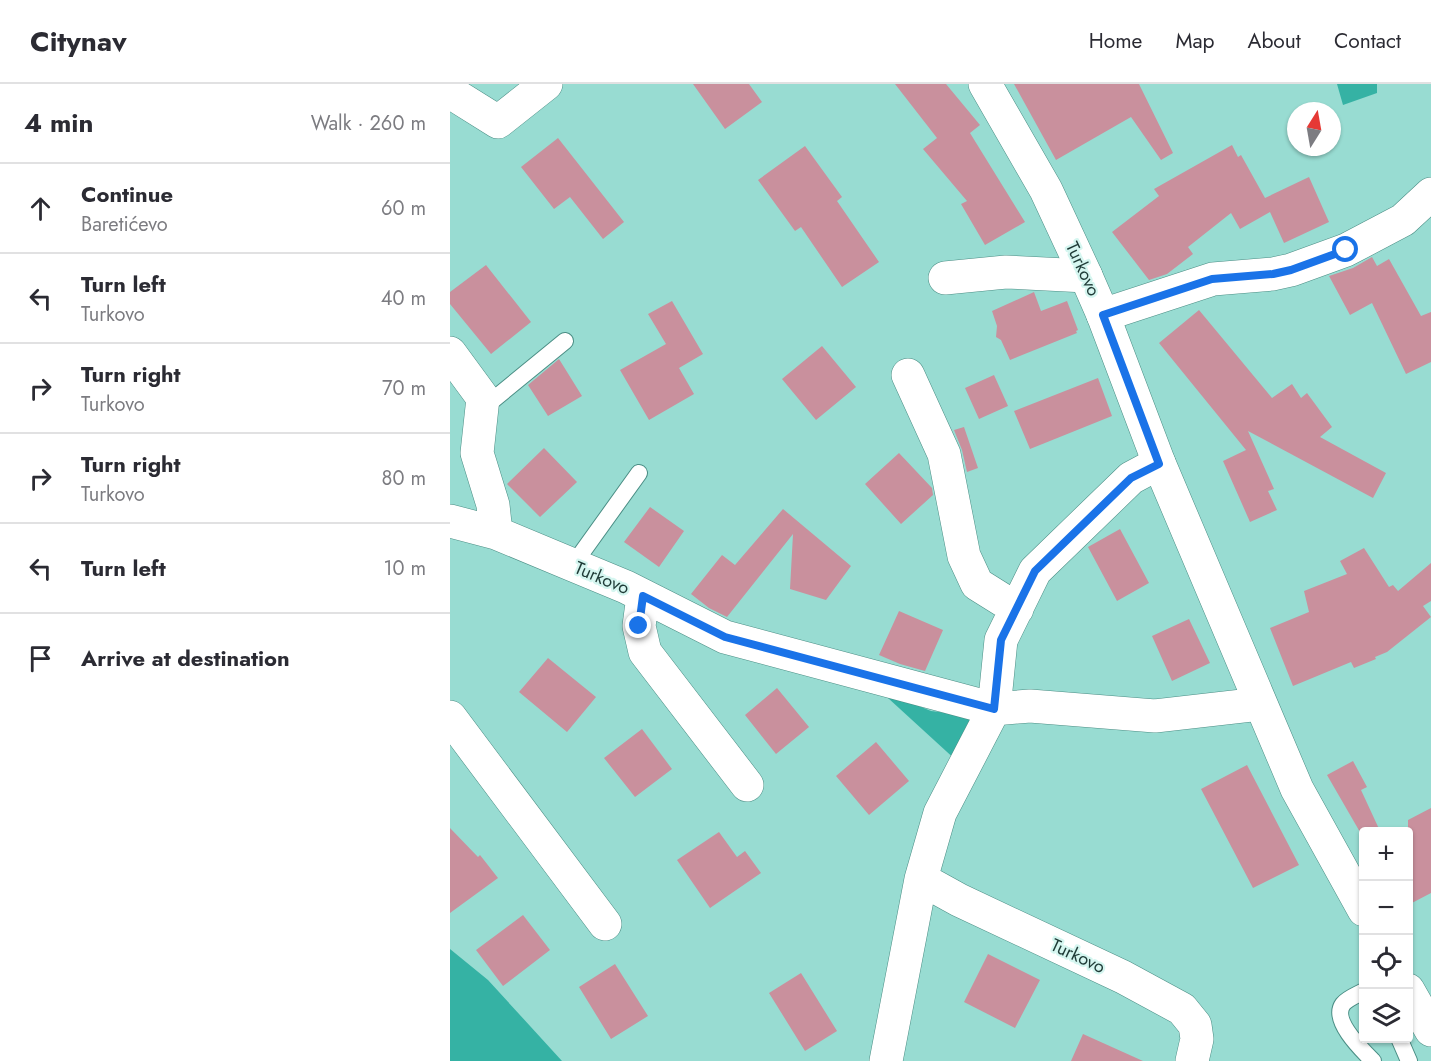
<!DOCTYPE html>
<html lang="en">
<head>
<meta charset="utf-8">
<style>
	:root { --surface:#fff; --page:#f2f2f3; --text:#2b2b33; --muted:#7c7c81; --line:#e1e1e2 }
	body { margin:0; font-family:Jost,sans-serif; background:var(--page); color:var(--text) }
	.controls { position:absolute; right:18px; bottom:18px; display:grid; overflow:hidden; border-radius:6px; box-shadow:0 2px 4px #0004 }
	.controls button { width:54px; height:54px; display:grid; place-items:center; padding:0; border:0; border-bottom:2px solid var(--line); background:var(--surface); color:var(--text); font:30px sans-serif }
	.compass { position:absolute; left:837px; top:18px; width:54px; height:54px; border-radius:50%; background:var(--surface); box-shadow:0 2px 4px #0004; rotate:11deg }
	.stop { position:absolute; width:18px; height:18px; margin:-14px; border:4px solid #1a73e8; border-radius:50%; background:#fff }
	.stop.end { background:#1a73e8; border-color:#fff; box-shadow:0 2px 6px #0008 }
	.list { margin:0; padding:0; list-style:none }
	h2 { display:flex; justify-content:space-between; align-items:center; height:78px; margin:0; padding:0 24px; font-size:26px }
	h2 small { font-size:20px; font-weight:400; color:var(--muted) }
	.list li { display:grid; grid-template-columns:39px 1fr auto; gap:18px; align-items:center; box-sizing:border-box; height:90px; padding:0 24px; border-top:2px solid var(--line) }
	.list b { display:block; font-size:22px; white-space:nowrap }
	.list p { margin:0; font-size:20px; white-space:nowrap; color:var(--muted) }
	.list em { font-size:20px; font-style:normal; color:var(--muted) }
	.icon { flex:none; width:33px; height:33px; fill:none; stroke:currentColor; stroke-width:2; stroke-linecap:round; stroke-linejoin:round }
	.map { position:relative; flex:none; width:981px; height:977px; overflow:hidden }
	header { display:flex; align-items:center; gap:36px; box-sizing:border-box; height:84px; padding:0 30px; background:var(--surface); border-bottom:2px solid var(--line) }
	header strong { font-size:28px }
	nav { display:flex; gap:33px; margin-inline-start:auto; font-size:21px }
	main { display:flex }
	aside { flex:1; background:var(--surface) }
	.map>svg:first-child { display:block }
	.green { fill:#35b2a4 }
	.building { fill:#c9909d }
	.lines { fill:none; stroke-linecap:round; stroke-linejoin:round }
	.lane-casing { stroke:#4b8e85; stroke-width:18 }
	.street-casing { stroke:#4b8e85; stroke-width:34 }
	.secondary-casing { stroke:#4b8e85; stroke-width:34 }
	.lane { stroke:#fff; stroke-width:16 }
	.street { stroke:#fff; stroke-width:33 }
	.secondary { stroke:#fff; stroke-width:33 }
	.route { stroke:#1a73e8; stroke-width:8 }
	.labels { text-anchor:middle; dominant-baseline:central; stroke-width:4.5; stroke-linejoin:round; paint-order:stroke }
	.street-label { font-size:18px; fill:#1f3b37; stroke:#d5f6f0 }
</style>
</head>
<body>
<header>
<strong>Citynav</strong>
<nav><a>Home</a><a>Map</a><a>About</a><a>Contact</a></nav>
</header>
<main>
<aside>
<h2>4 min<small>Walk · 260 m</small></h2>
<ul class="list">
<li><svg class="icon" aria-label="ahead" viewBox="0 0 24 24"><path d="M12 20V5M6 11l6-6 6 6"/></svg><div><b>Continue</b><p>Baretićevo</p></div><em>60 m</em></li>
<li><svg class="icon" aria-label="left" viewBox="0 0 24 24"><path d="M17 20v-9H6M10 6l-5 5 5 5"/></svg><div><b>Turn left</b><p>Turkovo</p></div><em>40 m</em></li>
<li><svg class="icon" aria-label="right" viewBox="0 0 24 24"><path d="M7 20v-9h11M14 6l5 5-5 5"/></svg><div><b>Turn right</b><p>Turkovo</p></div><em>70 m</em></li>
<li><svg class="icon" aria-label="right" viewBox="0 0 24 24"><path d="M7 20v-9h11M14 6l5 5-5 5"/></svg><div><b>Turn right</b><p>Turkovo</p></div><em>80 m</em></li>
<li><svg class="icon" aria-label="left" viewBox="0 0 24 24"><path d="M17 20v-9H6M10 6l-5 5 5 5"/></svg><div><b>Turn left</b></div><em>10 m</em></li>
<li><svg class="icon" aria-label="arrive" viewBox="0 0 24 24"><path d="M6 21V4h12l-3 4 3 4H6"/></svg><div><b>Arrive at destination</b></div></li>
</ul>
</aside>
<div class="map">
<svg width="981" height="977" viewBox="0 0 981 977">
	<rect width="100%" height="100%" fill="#98dcd2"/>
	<!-- green -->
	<path class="green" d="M 887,0 L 927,0 L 927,9 L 893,21 Z
		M 442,611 L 481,627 L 522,632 L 508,678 L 438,614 Z
		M 0,865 L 38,896 L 112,977 L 0,977 Z"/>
	<!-- building -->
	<path class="building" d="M 243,0 L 299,0 L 312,18 L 275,45 Z
		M 445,0 L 496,0 L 530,41 L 520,49 L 575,138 L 535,161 L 511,120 L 517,117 L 473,65 L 487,54 Z
		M 564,0 L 689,0 L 723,69 L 711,76 L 681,33 L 606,76 Z
		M 108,54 L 174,138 L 153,155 L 120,113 L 104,125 L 71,83 Z
		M 782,61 L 788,73 L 791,71 L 815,114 L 859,93 L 879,138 L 834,159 L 820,128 L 790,145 L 781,129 L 738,163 L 743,170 L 717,190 L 699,196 L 662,148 L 709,112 L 704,105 Z
		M 355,62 L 392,113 L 387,117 L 429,178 L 392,203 L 351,143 L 345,147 L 308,96 Z
		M 922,173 L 927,182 L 939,175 L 971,232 L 981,228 L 981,278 L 956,290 L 922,219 L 900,231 L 879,192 L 903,184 Z
		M 36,181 L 81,238 L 41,270 L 0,220 L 0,208 Z
		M 584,208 L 591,227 L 617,217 L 628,246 L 626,247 L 627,249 L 560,276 L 551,256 L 546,253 L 547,242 L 542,227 Z
		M 222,217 L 253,270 L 229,284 L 244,310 L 199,336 L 170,286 L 216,260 L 198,230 Z
		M 749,226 L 822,314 L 842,300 L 851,314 L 857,309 L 882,343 L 870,353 L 936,389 L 923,414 L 798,347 L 824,405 L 818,407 L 827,426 L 800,438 L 773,377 L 796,366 L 709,259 Z
		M 372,262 L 406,303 L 366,336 L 332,295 Z
		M 109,275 L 132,312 L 98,332 L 78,301 Z
		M 544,291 L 558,322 L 529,335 L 515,304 Z
		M 648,294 L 662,332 L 580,365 L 564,327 Z
		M 514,343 L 528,384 L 517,388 L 512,366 L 504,346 Z
		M 94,364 L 127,398 L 90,433 L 57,400 Z
		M 449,369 L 482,404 L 483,411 L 451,440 L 415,400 Z
		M 200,423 L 234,447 L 209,483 L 174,458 Z
		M 333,425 L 401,482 L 376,516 L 340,505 L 343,450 L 277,533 L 259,524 L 241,510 L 272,471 L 285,481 Z
		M 670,445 L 699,499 L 667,517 L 638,463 Z
		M 914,464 L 939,503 L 943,501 L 948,507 L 981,479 L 981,517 L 973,522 L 981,533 L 937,568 L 925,573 L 926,575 L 904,584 L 901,578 L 843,602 L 820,544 L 859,528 L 854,507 L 897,490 L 890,477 Z
		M 449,527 L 493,546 L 475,587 L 450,580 L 429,571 Z
		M 739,535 L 760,579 L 722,597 L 702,552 Z
		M 98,574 L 146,613 L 117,648 L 69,608 Z
		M 327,604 L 359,643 L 326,670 L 295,631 Z
		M 192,645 L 222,685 L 185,713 L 154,674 Z
		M 426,658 L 459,697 L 419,731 L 386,692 Z
		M 903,677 L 917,703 L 911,706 L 930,747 L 914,747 L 914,755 L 877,691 Z
		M 797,681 L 849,781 L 803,804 L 751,705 Z
		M 981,724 L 981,809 L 958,821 L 958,736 Z
		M 0,744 L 28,773 L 30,771 L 48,794 L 0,829 Z
		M 269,748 L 287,773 L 295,767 L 311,789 L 260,824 L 227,776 Z
		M 73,831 L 100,866 L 53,902 L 26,866 Z
		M 538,870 L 590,896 L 565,944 L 514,918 Z
		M 165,880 L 198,932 L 161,955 L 129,903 Z
		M 351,889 L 387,947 L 355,967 L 319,909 Z
		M 633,950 L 693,977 L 621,977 Z"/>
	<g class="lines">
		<defs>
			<path id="lane" d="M 32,325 L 115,257
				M 123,481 L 189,389
				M 914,907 C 907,911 898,914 893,920 C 881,936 912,966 923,977
				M 949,954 L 959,977"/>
			<path id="street" d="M 0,8 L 48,38 L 96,0
				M 495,194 L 556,188 L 636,192
				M 653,231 L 763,195 L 823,190 L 841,186 L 896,166 L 953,136 L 981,110
				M 0,269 L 33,314 L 27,369 L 43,421 L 46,449
				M 458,291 L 494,370 L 514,472 L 527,500 L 567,525
				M 0,437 L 46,449 L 123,481 L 176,503 L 275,553 L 544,625 L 551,556 L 585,487 L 681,394 L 709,379
				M 193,512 L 189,542 L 195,568 L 297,701
				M 0,633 L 155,840
				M 471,795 L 509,816 L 673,893 L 732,925 L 745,941 L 747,955 L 742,977
				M 436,977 L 471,795 L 490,729 L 544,625 L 580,622 L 705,632 L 810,620"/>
			<path id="secondary" d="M 535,0 L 596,106 L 636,192 L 653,231 L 709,379 L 847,705 L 914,826
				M 958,906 L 981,946"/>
		</defs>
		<!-- lane casing -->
		<use href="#lane" class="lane-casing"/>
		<!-- street casing -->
		<use href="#street" class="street-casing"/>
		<!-- secondary casing -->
		<use href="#secondary" class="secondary-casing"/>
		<!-- lane -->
		<use href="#lane" class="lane"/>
		<!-- street -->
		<use href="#street" class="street"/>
		<!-- secondary -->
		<use href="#secondary" class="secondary"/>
	</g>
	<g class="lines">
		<!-- route -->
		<path class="route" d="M 189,542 L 193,512 L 275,553 L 544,625 L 551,556 L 585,487 L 681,394 L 709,380 L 653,231 L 762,195 L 823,190 L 841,186 L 896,166"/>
	</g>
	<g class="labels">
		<!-- street labels -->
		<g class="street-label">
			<text transform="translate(633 185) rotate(65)">Turkovo</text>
			<text transform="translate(152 494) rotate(23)">Turkovo</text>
			<text transform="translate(628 872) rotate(25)">Turkovo</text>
		</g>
	</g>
</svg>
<div class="controls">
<button>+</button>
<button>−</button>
<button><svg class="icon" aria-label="locate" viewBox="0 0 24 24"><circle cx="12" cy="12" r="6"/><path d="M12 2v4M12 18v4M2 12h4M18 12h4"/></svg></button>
<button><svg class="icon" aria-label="layers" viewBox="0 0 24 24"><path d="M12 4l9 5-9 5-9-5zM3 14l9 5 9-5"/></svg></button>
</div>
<svg class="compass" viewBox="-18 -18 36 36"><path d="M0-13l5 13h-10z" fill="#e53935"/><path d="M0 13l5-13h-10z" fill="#7c7c81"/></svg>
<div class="stop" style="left:896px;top:166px"></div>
<div class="stop end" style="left:189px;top:542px"></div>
</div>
</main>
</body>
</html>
